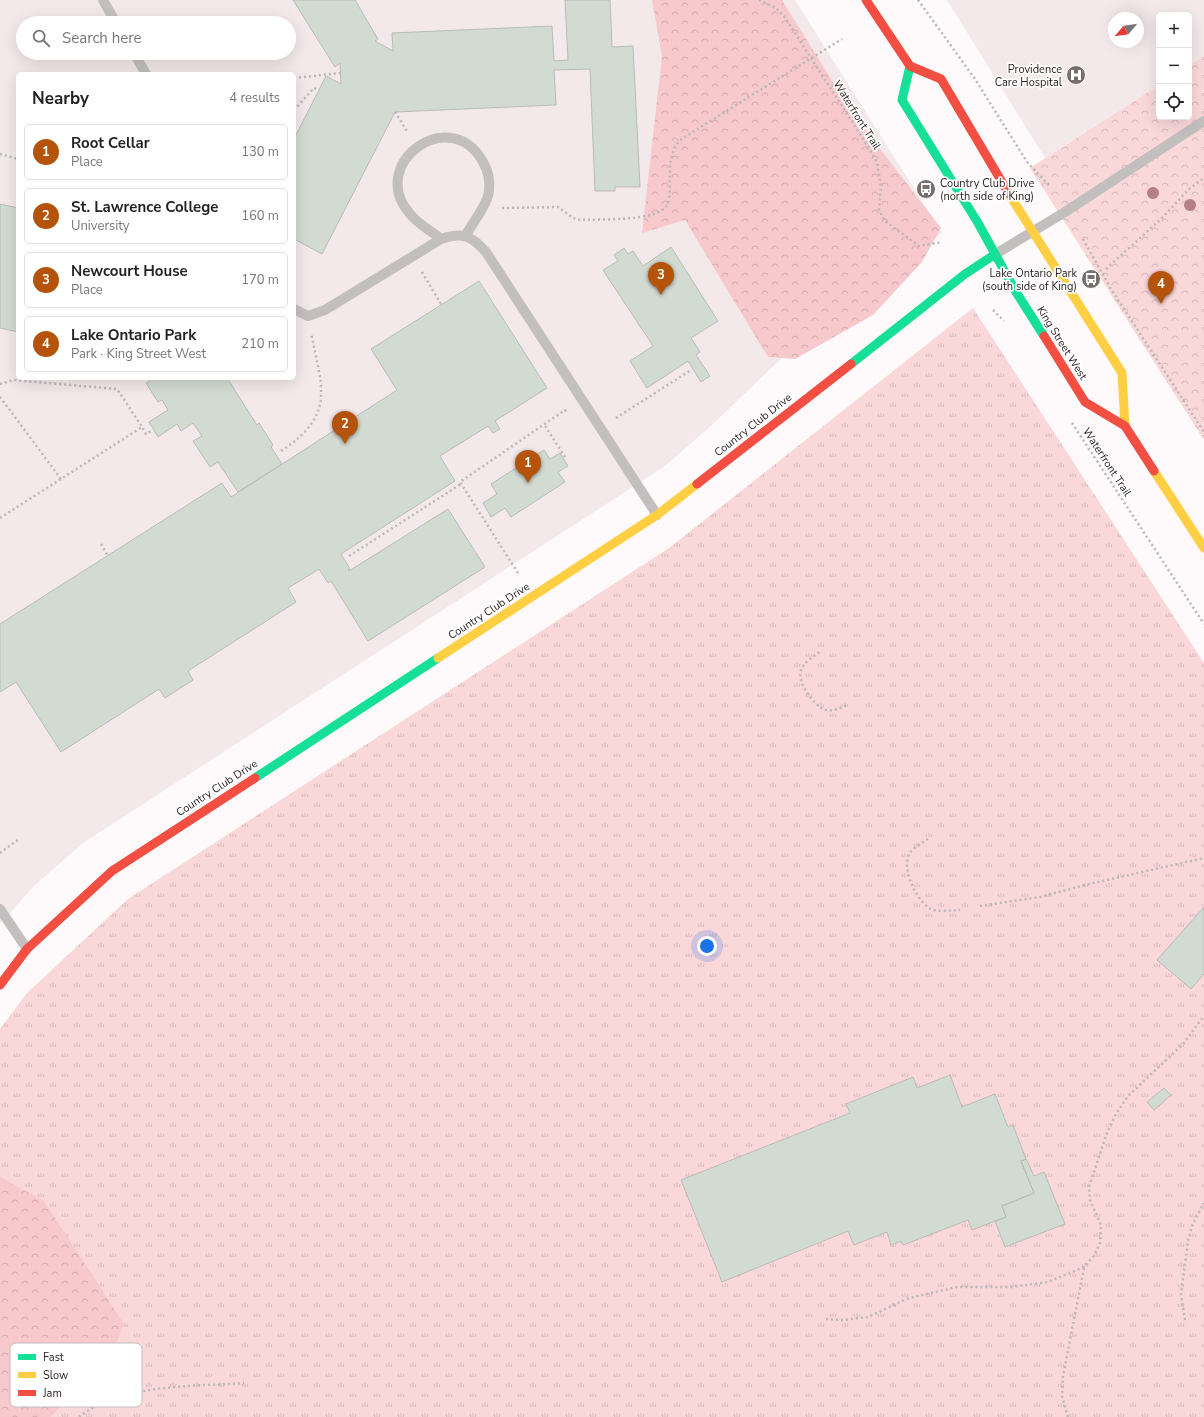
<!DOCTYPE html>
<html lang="en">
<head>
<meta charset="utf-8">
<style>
	:root { --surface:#fff; --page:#f2f2f2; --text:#222; --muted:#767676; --line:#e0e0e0; --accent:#b45309 }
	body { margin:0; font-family:"Nunito Sans",sans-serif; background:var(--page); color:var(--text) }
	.controls { position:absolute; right:12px; top:12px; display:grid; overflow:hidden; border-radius:6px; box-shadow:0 4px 16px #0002 }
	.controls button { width:36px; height:36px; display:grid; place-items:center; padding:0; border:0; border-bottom:1px solid var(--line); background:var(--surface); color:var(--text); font:20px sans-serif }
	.compass { position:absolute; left:1108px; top:12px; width:36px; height:36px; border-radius:50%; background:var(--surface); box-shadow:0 4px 16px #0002; rotate:241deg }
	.you { position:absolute; left:707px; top:946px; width:14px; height:14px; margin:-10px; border:3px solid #fff; border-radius:50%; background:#1a73e8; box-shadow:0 0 0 6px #1a73e833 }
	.badge { display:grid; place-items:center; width:26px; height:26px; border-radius:50%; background:var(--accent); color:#fff; font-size:13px; font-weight:700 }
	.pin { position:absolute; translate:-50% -33px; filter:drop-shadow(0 1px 2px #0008) }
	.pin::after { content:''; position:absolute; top:21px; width:14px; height:12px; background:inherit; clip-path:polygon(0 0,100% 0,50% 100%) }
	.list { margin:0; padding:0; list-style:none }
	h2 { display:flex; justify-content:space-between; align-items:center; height:52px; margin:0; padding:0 16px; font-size:17px }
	h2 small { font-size:13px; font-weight:400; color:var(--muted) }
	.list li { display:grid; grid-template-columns:26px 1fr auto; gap:12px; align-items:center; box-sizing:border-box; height:56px; margin:0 8px 8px; padding:0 8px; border:1px solid var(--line); border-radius:6px }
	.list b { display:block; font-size:15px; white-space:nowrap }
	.list p { margin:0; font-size:13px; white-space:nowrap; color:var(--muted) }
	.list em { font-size:13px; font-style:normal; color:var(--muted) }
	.icon { flex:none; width:22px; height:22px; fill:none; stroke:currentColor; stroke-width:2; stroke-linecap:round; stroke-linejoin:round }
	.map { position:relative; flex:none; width:1204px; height:1417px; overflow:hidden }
	.search { position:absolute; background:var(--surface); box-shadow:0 4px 16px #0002; left:16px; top:16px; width:280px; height:44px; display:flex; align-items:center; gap:10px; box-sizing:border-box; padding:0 14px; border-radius:22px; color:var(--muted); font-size:15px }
	.panel { position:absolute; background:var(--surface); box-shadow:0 4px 16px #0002; left:16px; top:72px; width:280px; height:308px; border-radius:6px }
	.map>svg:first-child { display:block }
	.built { fill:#f4e9ea; fill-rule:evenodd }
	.grass { fill:url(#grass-tufts) }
	.forest { fill:url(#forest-crowns) }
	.park { fill:url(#park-crowns) }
	.building { fill:#d2dbd2; stroke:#b9bbb8 }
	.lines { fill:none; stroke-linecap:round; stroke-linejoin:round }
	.path { stroke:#bab7b7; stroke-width:2.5; stroke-dasharray:2 3; stroke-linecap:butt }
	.lane { stroke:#c3bfbf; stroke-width:10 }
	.fast { stroke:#16e098; stroke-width:9 }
	.slow { stroke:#ffcf43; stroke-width:9 }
	.jam { stroke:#f24e42; stroke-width:9 }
	.tree { fill:#b47f89 }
	.labels { text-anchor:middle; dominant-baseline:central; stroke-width:3.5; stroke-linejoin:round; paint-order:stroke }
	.poi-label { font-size:11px; fill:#2e2323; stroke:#fff; text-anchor:end }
	.street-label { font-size:11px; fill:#2e2323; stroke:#fff }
	.key { fill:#fff; stroke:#c0bdbd; stroke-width:1 }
	.key-label { font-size:11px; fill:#2e2323 }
</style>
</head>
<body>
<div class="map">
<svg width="1204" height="1417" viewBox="0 0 1204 1417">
	<defs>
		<pattern id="grass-tufts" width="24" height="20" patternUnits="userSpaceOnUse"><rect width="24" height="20" fill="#fad8da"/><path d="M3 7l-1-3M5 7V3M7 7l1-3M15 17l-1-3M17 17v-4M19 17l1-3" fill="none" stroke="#d7b9bb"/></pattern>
		<pattern id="forest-crowns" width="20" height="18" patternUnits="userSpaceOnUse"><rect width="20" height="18" fill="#f7c9cc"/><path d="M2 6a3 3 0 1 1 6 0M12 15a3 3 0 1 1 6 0" fill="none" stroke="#d4acaf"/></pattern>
		<pattern id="park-crowns" width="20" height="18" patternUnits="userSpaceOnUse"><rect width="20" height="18" fill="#fad8da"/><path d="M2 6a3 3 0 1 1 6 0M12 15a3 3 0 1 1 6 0" fill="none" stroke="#d7b9bb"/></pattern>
	</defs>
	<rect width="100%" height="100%" fill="#fef9fa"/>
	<!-- built -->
	<path class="built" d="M 0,0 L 795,0 L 942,233 L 888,269 L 833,309 L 714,423 L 665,466 L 83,843 L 35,885 L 0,924 ZM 23,23 L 289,23 L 289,53 L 23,53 ZM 18,74 L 294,74 L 294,378 L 18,378 Z
		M 947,0 L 1204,0 L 1204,56 L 1189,66 L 1189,15 L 1159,15 L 1159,85 L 1045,158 ZM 1114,18 L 1138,18 L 1138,42 L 1114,42 Z"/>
	<!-- grass -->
	<path class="grass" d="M 973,308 L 1204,663 L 1204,1417 L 0,1417 L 0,1029 L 27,993 L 128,899 L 669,548 Z"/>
	<!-- forest -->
	<path class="forest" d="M 652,0 L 782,0 L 851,111 L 941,228 L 922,262 L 873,315 L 795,359 L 768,357 L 685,220 L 642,233 L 662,56 Z
		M 0,1177 L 44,1201 L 124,1324 L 109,1361 L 50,1417 L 0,1417 Z"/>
	<!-- park -->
	<path class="park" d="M 1204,56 L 1204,440 L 1030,168 L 1159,85 L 1159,117 L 1189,117 L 1189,66 Z"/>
	<!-- building -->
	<path class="building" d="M 293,0 L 355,0 L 378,39 L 375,41 L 393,51 L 392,33 L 552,26 L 554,61 L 568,60 L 565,0 L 610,0 L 612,47 L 633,46 L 640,187 L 615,187 L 615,191 L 595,191 L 590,69 L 554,70 L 556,105 L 395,112 L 322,254 L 294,239 L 294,139 L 326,76 L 341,84 L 340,63 L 335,67 Z
		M 0,204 L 18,208 L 18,332 L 0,328 Z
		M 671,247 L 718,321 L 691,338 L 700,352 L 696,355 L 710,376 L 701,382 L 688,361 L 647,388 L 630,361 L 653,346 L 603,270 L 618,261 L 614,255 L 624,248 L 628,254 L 633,251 L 643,266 Z
		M 479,281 L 547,388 L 495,421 L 500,429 L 493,433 L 488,426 L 440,456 L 455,481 L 341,554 L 350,569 L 348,570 L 349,571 L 448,509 L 485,567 L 368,641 L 331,581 L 328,583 L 319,569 L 288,588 L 296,602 L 188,671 L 193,680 L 165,698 L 159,689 L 61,752 L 16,682 L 0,692 L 0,624 L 222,483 L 231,497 L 397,390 L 371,349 Z
		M 148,378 L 227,378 L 257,425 L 259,423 L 273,445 L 271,447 L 282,464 L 238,492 L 218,462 L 210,467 L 193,441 L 202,436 L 193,423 L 181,431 L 177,424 L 158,437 L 149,422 L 168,410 L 162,400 L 158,402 L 146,383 L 150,381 Z
		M 544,450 L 550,459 L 560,453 L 568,466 L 558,472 L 565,482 L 511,517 L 505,508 L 491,517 L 483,503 L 497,494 L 491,484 Z
		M 1204,907 L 1204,974 L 1191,989 L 1157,960 Z
		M 950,1075 L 962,1107 L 995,1094 L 1008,1127 L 1013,1125 L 1026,1159 L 1021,1161 L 1034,1193 L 1002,1206 L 1006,1217 L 972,1230 L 968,1220 L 903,1245 L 901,1241 L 891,1245 L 887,1232 L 854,1245 L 848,1231 L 722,1282 L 681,1180 L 850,1113 L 846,1104 L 913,1077 L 917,1088 Z
		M 1164,1088 L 1171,1095 L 1154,1110 L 1147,1102 Z
		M 1026,1159 L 1034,1176 L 1044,1172 L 1065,1224 L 1005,1247 L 995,1221 L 1006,1217 L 1002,1206 L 1034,1193 L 1021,1161 Z"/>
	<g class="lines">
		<!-- path -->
		<path class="path" d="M 759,0 L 776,8 L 784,16 L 869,148 L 877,163 L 881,186 L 879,210 L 885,221 L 919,246 L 942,242
			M 918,0 L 975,79 L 1027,162 L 1049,185
			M 294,78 L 341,73
			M 294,110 L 314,88 L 319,90
			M 395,112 L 408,133
			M 0,154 L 18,159
			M 502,208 L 558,207 L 573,218 L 580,220 C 598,219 658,222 667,205 C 671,197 669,184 670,174 C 670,161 671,151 680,140 L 842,39
			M 1083,239 L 1111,289 L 1204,432
			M 1106,269 L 1163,217 L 1190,188 L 1204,178
			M 422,272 L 441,304
			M 993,310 L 1004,321
			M 0,384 L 13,380 L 117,389 L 142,427
			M 0,397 L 61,479
			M 616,418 L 691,370
			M 1072,423 L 1204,624
			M 545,426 L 565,457
			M 281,451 C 336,415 322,388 311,333
			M 0,518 L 142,427 L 146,434 L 153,430
			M 101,544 L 108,556
			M 349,556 L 461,484
			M 518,573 L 460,482 L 565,410 L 567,413
			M 819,652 C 813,657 804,662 801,670 C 797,682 812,703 823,709 C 831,713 840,708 847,705
			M 928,839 C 922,843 912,848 909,855 C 902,870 916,899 929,908 C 937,913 950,910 960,910
			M 0,853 L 19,839
			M 980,906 L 1040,897 L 1085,885 L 1204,858
			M 826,1319 L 843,1320 L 868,1317 L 909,1298 L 957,1287 L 1012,1287 L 1048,1282 L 1084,1267 L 1094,1256 L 1100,1243 L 1101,1225 L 1090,1200 L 1089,1187 L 1107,1133 L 1116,1114 L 1128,1096 L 1183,1044 L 1204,1016
			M 1185,1320 L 1181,1294 L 1188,1241 L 1192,1226 L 1204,1203
			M 79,1417 C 123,1383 192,1387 244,1383
			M 1068,1417 L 1062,1396 L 1063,1376 L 1084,1268"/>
		<!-- lane -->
		<path class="lane" d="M 103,0 L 116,23
			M 134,53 L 146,74
			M 441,239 C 431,231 418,224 410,214 C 365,163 454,100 485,166 C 490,176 491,191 486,201 C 481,213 472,224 466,235
			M 994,255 L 1065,212 L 1204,121
			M 294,309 L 308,316 L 325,310 L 441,239 C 462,232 471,235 486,252 L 657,515
			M 0,909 L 27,949"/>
		<!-- fast -->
		<path class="fast" d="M 910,66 L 902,100 L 978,223 L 1016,292 L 1044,336
			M 851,364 L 965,274 L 994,255
			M 255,778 L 438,658"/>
		<!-- slow -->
		<path class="slow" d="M 1009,194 L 1122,373 L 1125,426
			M 1154,471 L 1204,548
			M 438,658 L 657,515 L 697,484"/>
		<!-- jam -->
		<path class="jam" d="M 866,0 L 910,66 L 941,79 L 1009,194
			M 1044,336 L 1085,402 L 1125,426 L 1154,471
			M 697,484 L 851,364
			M 0,985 L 27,949 L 112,871 L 255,778"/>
	</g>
	<!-- trees -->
	<g class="tree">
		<circle cx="1153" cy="193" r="6"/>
		<circle cx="1190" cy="205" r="6"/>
	</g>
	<!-- icons -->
	<defs>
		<symbol id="hospital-disc" viewBox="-11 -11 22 22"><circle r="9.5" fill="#776e6e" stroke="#fff"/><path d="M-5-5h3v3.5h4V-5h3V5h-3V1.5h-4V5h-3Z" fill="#fff"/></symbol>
		<symbol id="bus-disc" viewBox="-11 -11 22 22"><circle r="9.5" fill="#776e6e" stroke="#fff"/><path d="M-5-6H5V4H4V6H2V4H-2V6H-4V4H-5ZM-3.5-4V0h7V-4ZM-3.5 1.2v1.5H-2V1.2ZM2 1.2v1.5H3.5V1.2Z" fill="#fff"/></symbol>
	</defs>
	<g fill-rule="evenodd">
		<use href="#hospital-disc" x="1065" y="64" width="22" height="22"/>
		<use href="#bus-disc" x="915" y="178" width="22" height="22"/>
		<use href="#bus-disc" x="1080" y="268" width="22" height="22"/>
	</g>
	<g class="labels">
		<!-- poi labels -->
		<g class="poi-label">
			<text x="1062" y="69">Providence<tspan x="1062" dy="13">Care Hospital</tspan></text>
			<text x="940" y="183" text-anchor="start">Country Club Drive<tspan x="940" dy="13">(north side of King)</tspan></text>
			<text x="1077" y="273">Lake Ontario Park<tspan x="1077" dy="13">(south side of King)</tspan></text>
		</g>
		<!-- street labels -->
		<g class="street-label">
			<text transform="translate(857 115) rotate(58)">Waterfront Trail</text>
			<text transform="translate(1062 343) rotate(58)">King Street West</text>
			<text transform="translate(753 425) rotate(-38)">Country Club Drive</text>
			<text transform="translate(1107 462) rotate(57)">Waterfront Trail</text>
			<text transform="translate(489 611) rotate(-33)">Country Club Drive</text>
			<text transform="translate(217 788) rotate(-33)">Country Club Drive</text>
		</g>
	</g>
	<!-- legend -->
	<rect x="10" y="1343" width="132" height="64" rx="6" class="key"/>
	<rect x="18" y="1354" width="18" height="6" fill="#16e098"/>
	<rect x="18" y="1372" width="18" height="6" fill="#ffcf43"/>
	<rect x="18" y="1390" width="18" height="6" fill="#f24e42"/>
	<g class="key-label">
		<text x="43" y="1361">Fast</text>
		<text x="43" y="1379">Slow</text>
		<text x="43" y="1397">Jam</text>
	</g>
</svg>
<div class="controls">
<button>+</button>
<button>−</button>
<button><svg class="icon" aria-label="locate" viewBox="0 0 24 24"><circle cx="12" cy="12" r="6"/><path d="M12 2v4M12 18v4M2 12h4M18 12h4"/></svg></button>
</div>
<svg class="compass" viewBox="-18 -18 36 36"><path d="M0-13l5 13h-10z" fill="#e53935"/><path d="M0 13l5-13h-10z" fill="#767676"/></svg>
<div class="you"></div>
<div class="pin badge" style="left:528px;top:483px">1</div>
<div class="pin badge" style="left:345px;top:444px">2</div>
<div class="pin badge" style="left:661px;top:295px">3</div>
<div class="pin badge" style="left:1161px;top:304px">4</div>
<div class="search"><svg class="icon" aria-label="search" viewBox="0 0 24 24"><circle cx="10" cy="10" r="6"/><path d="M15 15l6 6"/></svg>Search here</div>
<section class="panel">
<h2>Nearby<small>4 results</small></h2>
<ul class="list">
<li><span class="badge">1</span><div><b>Root Cellar</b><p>Place</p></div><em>130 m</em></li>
<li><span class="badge">2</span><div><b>St. Lawrence College</b><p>University</p></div><em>160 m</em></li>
<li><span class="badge">3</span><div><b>Newcourt House</b><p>Place</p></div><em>170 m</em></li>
<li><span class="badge">4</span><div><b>Lake Ontario Park</b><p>Park · King Street West</p></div><em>210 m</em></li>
</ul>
</section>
</div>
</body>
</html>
